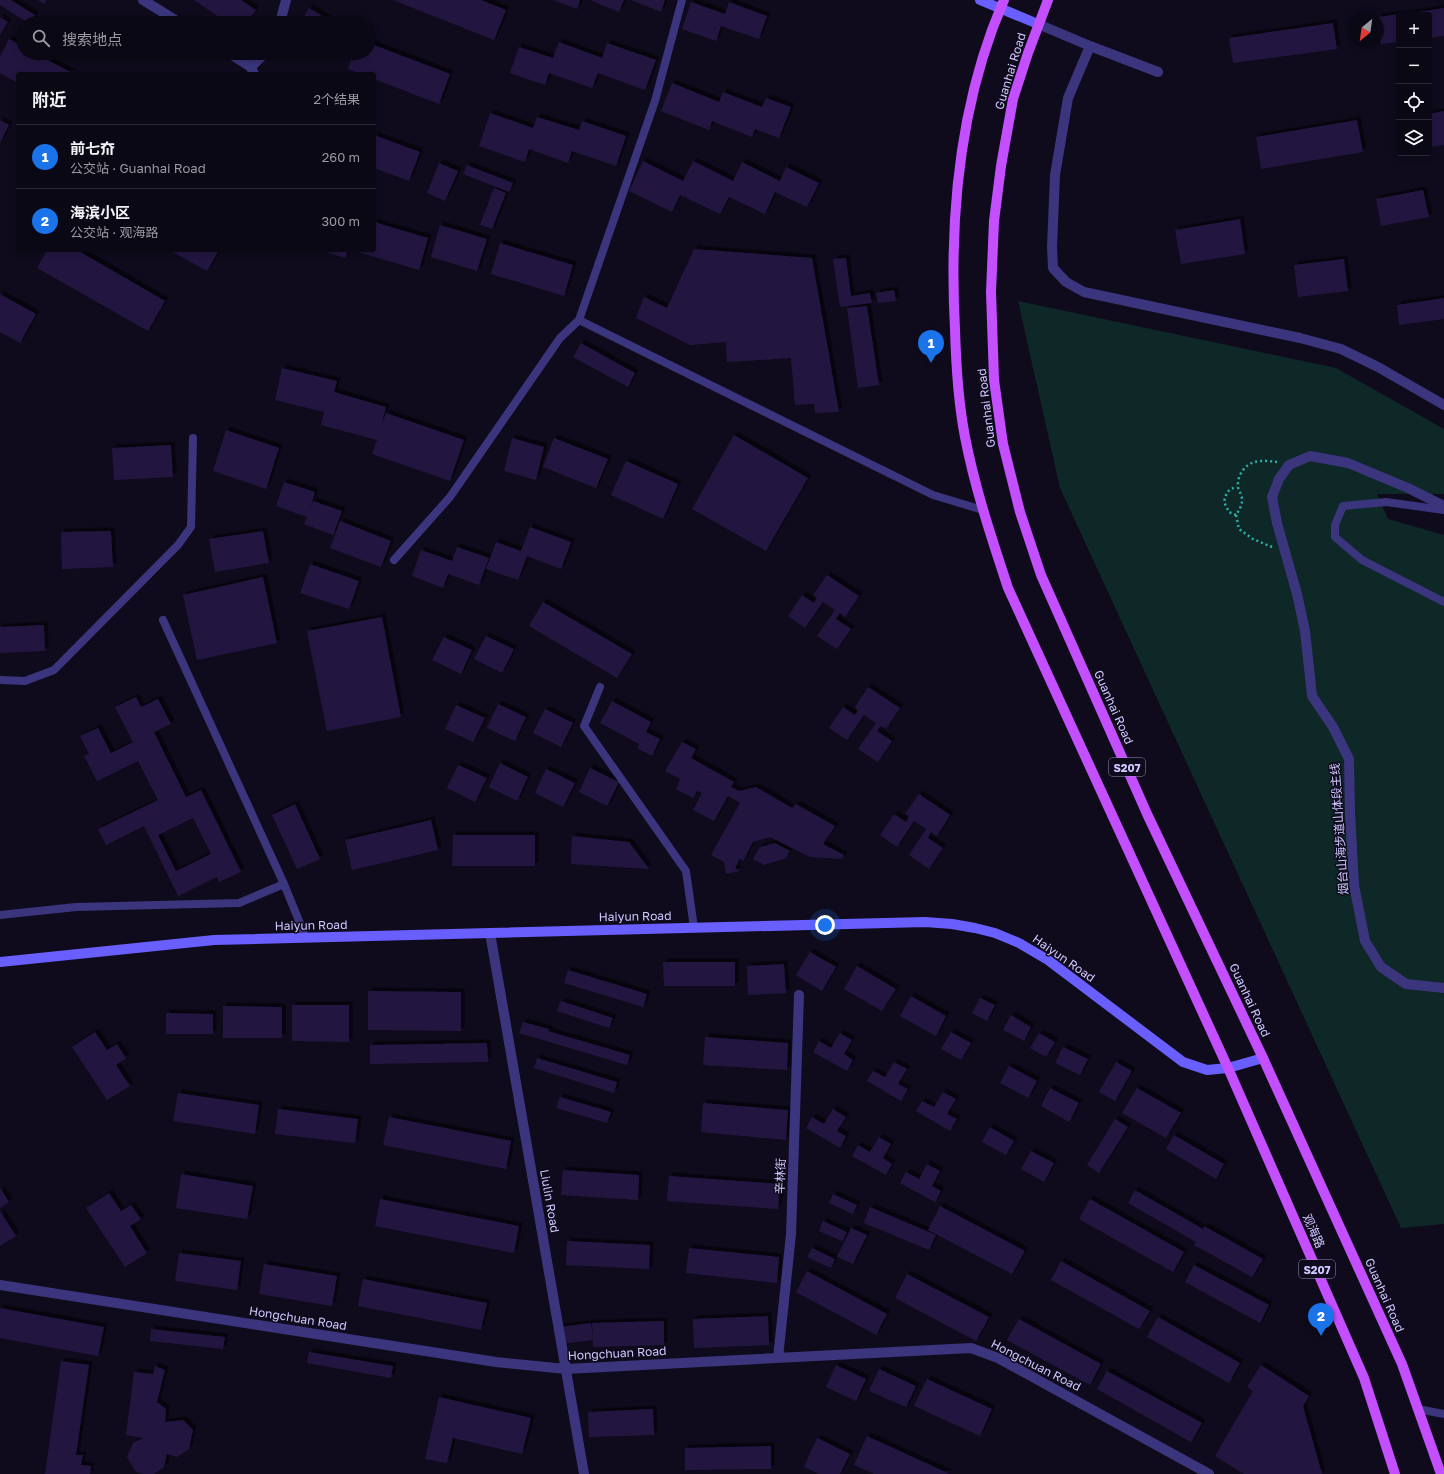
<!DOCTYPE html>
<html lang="zh">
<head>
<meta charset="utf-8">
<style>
	:root { --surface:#0b0816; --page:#191623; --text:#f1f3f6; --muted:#9a9aa1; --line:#2b2935; --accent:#1a73e8 }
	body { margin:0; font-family:"Golos Text","Noto Sans SC",sans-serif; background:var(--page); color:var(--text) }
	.controls { position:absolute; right:12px; top:12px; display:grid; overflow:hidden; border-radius:4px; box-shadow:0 2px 6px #0003 }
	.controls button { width:36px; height:36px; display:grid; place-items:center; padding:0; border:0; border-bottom:1px solid var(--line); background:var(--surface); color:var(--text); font:20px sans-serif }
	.compass { position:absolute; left:1348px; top:12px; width:36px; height:36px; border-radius:50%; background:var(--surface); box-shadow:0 2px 6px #0003; rotate:209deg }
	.you { position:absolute; left:825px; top:925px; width:14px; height:14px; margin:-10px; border:3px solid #fff; border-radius:50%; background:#1a73e8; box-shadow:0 0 0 6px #1a73e833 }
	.badge { display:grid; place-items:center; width:26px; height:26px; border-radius:50%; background:var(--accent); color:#fff; font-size:13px; font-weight:700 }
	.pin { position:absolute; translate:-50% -33px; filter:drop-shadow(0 1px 2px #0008) }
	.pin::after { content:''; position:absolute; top:21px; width:14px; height:12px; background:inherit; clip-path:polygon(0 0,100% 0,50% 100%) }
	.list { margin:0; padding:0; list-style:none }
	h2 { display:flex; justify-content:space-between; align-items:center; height:52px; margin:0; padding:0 16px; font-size:17px }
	h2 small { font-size:13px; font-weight:400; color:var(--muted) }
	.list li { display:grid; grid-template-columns:26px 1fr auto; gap:12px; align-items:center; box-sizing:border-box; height:64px; padding:0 16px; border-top:1px solid var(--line) }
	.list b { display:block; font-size:15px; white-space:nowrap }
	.list p { margin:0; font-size:13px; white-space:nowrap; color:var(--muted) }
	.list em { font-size:13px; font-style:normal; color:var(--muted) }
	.icon { flex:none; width:22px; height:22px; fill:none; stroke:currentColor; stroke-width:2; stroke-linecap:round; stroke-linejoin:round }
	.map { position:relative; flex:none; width:1444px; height:1474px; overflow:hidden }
	.search { position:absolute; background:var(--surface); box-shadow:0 2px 6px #0003; left:16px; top:16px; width:360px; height:44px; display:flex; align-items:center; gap:10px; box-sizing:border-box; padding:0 14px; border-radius:22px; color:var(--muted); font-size:15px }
	.panel { position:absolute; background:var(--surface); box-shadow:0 2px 6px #0003; left:16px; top:72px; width:360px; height:180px; border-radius:4px }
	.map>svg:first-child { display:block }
	.green { fill:#0e2727 }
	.building { fill:#21173f; fill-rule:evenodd; filter:url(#shadow) }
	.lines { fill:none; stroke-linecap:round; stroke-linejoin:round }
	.path { stroke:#2bb0ad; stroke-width:2.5; stroke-dasharray:2 3; stroke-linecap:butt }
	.lane { stroke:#3b357d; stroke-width:8 }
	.street { stroke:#3b357d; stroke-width:10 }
	.secondary { stroke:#695fff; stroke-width:10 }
	.primary { stroke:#c44fff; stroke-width:10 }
	.labels { text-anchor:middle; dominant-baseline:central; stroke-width:3; stroke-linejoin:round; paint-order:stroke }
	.shield { fill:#0f0b1d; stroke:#968fbb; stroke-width:1 }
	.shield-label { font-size:11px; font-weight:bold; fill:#d0c8ff }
	.street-label { font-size:12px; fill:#d0c8ff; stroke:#0f0b1d }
</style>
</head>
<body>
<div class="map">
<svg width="1444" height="1474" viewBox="0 0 1444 1474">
	<defs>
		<filter id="shadow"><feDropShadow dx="3.5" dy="-3.5" stdDeviation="0" flood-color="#0009"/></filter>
	</defs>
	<rect width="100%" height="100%" fill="#0f0b1d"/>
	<!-- green -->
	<path class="green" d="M 1018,301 L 1336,368 L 1444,429 L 1444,494 L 1377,494 L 1388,519 L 1444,535 L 1444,1224 L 1401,1228 L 1060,488 Z"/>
	<!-- building -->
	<path class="building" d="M 0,0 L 11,0 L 35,15 L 31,23 L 28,23 L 0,5 Z
		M 38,0 L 47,0 L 44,4 Z
		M 194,0 L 241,0 L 256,10 L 246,23 L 228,23 Z
		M 393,0 L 481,0 L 506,10 L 494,40 Z
		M 553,0 L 580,0 L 577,9 Z
		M 590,0 L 624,0 L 619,12 Z
		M 631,0 L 665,0 L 661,12 Z
		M 691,2 L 725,14 L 729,2 L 767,16 L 759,39 L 721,26 L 716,41 L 682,29 Z
		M 309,8 L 334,23 L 300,23 Z
		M 1444,8 L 1444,36 L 1429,38 L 1429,15 L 1400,15 Z
		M 1399,14 L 1399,42 L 1381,44 L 1378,17 Z
		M 0,17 L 8,22 L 0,35 Z
		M 1333,23 L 1337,49 L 1233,63 L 1229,38 Z
		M 9,39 L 23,47 L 23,53 L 35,53 L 74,74 L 18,74 L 18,83 L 0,73 L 0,57 Z
		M 559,42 L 602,58 L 607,43 L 656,60 L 645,90 L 598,73 L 592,88 L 549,73 L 545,85 L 510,73 L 519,47 L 553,58 Z
		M 369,43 L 450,74 L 439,104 L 374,79 L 374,74 L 361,74 L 348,69 L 353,53 L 369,53 Z
		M 672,83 L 719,102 L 723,92 L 762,107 L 766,98 L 791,107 L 779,138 L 755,129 L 752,137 L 712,121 L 709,130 L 661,111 Z
		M 1444,111 L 1444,145 L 1429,147 L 1429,114 Z
		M 490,113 L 533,128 L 537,117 L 579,130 L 582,121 L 626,136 L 616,166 L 572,151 L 568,163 L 529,149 L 525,162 L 479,146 Z
		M 0,120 L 9,125 L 0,143 Z
		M 1357,120 L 1363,152 L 1261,169 L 1256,137 Z
		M 374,135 L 420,152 L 409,181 L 374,168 Z
		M 643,161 L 683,181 L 693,161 L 733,181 L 742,162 L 780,181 L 786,167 L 819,183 L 807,207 L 775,192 L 765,214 L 729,197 L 720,214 L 680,195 L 672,212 L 629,191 Z
		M 439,163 L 458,171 L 445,201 L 427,193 Z
		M 467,165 L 513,183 L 509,192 L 463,174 Z
		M 494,188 L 506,193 L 492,229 L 480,225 Z
		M 1423,190 L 1429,217 L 1381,226 L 1376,199 Z
		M 1240,219 L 1245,254 L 1181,264 L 1175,230 Z
		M 374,222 L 428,238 L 419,270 L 351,250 L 374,250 Z
		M 440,225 L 487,239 L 477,271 L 431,257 Z
		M 500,243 L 573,265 L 564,296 L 491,274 Z
		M 694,249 L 812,258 L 839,412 L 815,413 L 814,404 L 795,405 L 791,358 L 727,362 L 726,342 L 690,345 L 636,318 L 644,297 L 667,308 Z
		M 47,250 L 77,250 L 165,301 L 148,331 L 37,268 Z
		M 169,250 L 219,250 L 207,271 Z
		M 319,250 L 348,250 L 345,258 Z
		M 846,258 L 851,296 L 870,293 L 872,303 L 840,307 L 833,259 Z
		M 1344,259 L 1348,291 L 1298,297 L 1294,265 Z
		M 894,290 L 896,301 L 878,303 L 876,293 Z
		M 0,294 L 36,314 L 20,343 L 0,332 Z
		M 1444,298 L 1444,319 L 1399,325 L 1397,305 Z
		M 867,306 L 879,385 L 858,388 L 847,308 Z
		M 581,343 L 635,373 L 628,387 L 573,357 Z
		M 282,368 L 337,381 L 334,392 L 386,407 L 381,426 L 386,413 L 464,440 L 450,481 L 372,454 L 377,440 L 321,425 L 324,412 L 275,400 Z
		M 226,430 L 279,448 L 266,489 L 213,471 Z
		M 734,435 L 808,478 L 766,551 L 692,509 Z
		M 512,438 L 544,447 L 536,480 L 504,471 Z
		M 554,438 L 608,459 L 596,488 L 543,467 Z
		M 171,445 L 173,477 L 114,480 L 112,448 Z
		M 626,461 L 678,484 L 663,519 L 611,495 Z
		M 284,482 L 315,492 L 310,509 L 313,501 L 342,511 L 333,535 L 304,524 L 307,517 L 276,506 Z
		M 340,521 L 391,541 L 381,567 L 330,548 Z
		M 530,527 L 571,542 L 561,569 L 527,556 L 518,580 L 486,569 L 496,542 L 521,551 Z
		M 111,531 L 113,567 L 62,569 L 61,532 Z
		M 263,531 L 269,563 L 215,572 L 209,539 Z
		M 457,547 L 489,558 L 479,585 L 448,574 L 443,588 L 412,576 L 421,550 L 452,561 Z
		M 310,564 L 359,581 L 349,609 L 300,593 Z
		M 827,575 L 859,596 L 845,617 L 840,613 L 836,619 L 851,629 L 837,649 L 817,636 L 835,610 L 823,602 L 805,628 L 788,616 L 802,595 L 814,603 L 817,597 L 813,595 Z
		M 263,577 L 277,643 L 197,660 L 183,595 Z
		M 543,602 L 632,654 L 617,678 L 529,626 Z
		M 382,617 L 401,717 L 327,731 L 307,631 Z
		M 44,625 L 45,651 L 0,653 L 0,627 Z
		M 486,636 L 514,649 L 502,673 L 474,659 Z
		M 444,637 L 472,650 L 461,674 L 432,660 Z
		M 868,687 L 900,708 L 886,729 L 881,726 L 877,731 L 892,741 L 878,762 L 858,749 L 876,723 L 864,715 L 847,740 L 829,728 L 843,707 L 855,715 L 858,710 L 855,707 Z
		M 136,697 L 141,707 L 158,699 L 171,724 L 154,732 L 186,797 L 201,790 L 241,872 L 219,882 L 217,877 L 178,896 L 144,826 L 106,845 L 98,829 L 158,800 L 138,761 L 97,781 L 84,756 L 89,754 L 80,736 L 98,728 L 111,753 L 133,742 L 115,707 ZM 193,818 L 211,854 L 176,871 L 158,835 Z
		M 612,701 L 651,722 L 646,732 L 660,739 L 652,756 L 637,748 L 639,744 L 600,723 Z
		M 498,704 L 526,717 L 515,741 L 487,728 Z
		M 456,705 L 485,718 L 473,742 L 445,729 Z
		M 545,709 L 573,723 L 561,747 L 533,733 Z
		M 682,742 L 696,749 L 691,758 L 734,782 L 731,787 L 739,791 L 756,787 L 792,808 L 796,804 L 835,826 L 823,844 L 844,855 L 842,859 L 810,857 L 770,837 L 753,842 L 743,861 L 740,859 L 735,868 L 740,871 L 726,874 L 724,862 L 711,855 L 740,803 L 728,796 L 714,821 L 693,810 L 702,793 L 697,791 L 693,798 L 676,789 L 680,779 L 665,771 Z
		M 500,763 L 528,777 L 517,801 L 489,787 Z
		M 458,765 L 487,778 L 475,802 L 447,788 Z
		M 590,768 L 619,782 L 607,806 L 579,792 Z
		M 546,769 L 575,783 L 563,807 L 535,793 Z
		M 919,794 L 950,815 L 937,836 L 931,832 L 928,838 L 943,848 L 929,869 L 909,855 L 926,829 L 914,821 L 897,847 L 880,835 L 894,814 L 906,822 L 909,816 L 905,814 Z
		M 295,804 L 320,859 L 297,869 L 272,815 Z
		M 431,820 L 438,850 L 352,870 L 345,840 Z
		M 453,835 L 535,835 L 535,866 L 452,866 Z
		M 572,836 L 629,842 L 649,869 L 571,864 Z
		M 775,843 L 790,851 L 786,858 L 764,865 L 753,859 L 760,847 Z
		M 810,952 L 836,967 L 822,991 L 796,975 Z
		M 663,962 L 735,962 L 735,986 L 664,986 Z
		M 784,964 L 786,993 L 748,995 L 747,966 Z
		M 857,966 L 896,989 L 882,1011 L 844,989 Z
		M 568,970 L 647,994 L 643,1007 L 564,983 Z
		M 368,991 L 461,992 L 461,1031 L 368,1030 Z
		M 911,996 L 946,1016 L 936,1036 L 900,1016 Z
		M 980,998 L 995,1005 L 987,1021 L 972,1013 Z
		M 561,1001 L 613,1018 L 609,1028 L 557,1011 Z
		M 292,1005 L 349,1005 L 349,1042 L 292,1041 Z
		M 223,1006 L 282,1007 L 282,1038 L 223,1038 Z
		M 166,1013 L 213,1014 L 213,1034 L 166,1034 Z
		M 1011,1015 L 1031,1027 L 1024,1041 L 1003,1030 Z
		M 523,1022 L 549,1029 L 548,1031 L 630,1055 L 627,1065 L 519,1033 Z
		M 95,1032 L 107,1050 L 117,1044 L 126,1058 L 116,1065 L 130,1086 L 107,1100 L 72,1047 Z
		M 951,1032 L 971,1043 L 961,1060 L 941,1049 Z
		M 840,1033 L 852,1040 L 844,1054 L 853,1060 L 847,1071 L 813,1052 L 819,1041 L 831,1048 Z
		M 1039,1033 L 1055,1042 L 1046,1057 L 1030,1048 Z
		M 705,1037 L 788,1043 L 787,1070 L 703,1065 Z
		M 487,1043 L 488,1062 L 370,1064 L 370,1045 Z
		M 1063,1047 L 1088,1059 L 1080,1075 L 1055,1063 Z
		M 537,1058 L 617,1082 L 614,1093 L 534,1068 Z
		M 894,1062 L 907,1069 L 898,1084 L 908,1089 L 901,1101 L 867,1081 L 873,1071 L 885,1077 Z
		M 1116,1062 L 1132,1071 L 1115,1101 L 1099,1092 Z
		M 1009,1066 L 1037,1081 L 1028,1098 L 1000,1083 Z
		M 1050,1088 L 1079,1103 L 1069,1122 L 1041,1106 Z
		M 1137,1088 L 1181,1113 L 1166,1138 L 1122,1113 Z
		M 943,1092 L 956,1099 L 947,1114 L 957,1119 L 950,1131 L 916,1111 L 922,1101 L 934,1107 Z
		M 178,1093 L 259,1105 L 255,1134 L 173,1121 Z
		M 560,1097 L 611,1112 L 607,1123 L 556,1108 Z
		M 703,1103 L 788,1110 L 786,1140 L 701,1132 Z
		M 278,1109 L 358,1119 L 355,1143 L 275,1134 Z
		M 833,1109 L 846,1117 L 837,1131 L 846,1136 L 840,1148 L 806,1128 L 812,1117 L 824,1124 Z
		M 389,1117 L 511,1141 L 506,1169 L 383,1145 Z
		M 1115,1119 L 1128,1127 L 1099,1173 L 1087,1165 Z
		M 990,1127 L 1014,1141 L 1006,1155 L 982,1142 Z
		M 1174,1135 L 1224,1164 L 1216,1179 L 1166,1149 Z
		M 879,1137 L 891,1144 L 883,1158 L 892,1164 L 886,1175 L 852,1156 L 858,1145 L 870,1152 Z
		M 1031,1151 L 1054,1163 L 1044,1182 L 1021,1169 Z
		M 927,1164 L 940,1171 L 932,1186 L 941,1191 L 935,1202 L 900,1183 L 906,1172 L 919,1179 Z
		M 563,1170 L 639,1175 L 638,1200 L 561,1195 Z
		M 181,1174 L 253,1186 L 247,1219 L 176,1208 Z
		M 669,1176 L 780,1184 L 778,1209 L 667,1201 Z
		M 0,1188 L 9,1202 L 0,1208 Z
		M 1135,1190 L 1203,1229 L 1204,1226 L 1263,1259 L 1252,1277 L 1194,1245 L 1196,1242 L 1128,1203 Z
		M 109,1193 L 121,1211 L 131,1205 L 141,1219 L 130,1226 L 147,1253 L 125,1267 L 86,1208 Z
		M 833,1194 L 857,1205 L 853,1214 L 829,1203 Z
		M 380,1199 L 519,1226 L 514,1253 L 375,1226 Z
		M 1090,1199 L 1184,1252 L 1173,1272 L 1079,1219 Z
		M 940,1206 L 1025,1251 L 1012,1274 L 928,1230 Z
		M 870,1207 L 936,1235 L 929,1250 L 864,1223 Z
		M 0,1211 L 16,1236 L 0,1246 Z
		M 823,1221 L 847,1232 L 842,1241 L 819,1231 Z
		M 851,1228 L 867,1235 L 853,1264 L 837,1257 Z
		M 567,1241 L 650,1245 L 649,1269 L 566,1265 Z
		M 689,1248 L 779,1257 L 777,1283 L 686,1273 Z
		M 812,1248 L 835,1259 L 831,1268 L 807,1257 Z
		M 179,1253 L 241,1261 L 237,1290 L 175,1281 Z
		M 1061,1261 L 1150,1311 L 1139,1329 L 1051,1280 Z
		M 264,1264 L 337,1276 L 332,1306 L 259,1294 Z
		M 1194,1265 L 1269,1305 L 1260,1323 L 1185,1282 Z
		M 807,1271 L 887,1314 L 876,1335 L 796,1292 Z
		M 907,1274 L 989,1317 L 976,1341 L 895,1298 Z
		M 363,1279 L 487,1303 L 481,1330 L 358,1306 Z
		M 0,1308 L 104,1327 L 98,1356 L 0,1338 Z
		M 768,1316 L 769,1345 L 694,1348 L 693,1319 Z
		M 1158,1317 L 1240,1363 L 1229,1383 L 1147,1337 Z
		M 1019,1319 L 1101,1364 L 1090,1385 L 1007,1340 Z
		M 664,1321 L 664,1345 L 593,1347 L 593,1340 L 561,1344 L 559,1327 L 591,1323 L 593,1338 L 592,1323 Z
		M 151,1329 L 225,1337 L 223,1349 L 150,1341 Z
		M 309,1352 L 393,1366 L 391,1378 L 307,1363 Z
		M 61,1361 L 89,1365 L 76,1455 L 83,1455 L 81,1465 L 91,1466 L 90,1474 L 45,1474 Z
		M 836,1365 L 866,1379 L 856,1401 L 826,1387 Z
		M 1261,1365 L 1309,1396 L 1303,1406 L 1322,1474 L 1244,1474 L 1215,1456 L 1253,1391 L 1247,1387 Z
		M 155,1366 L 165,1370 L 157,1402 L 166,1409 L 165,1422 L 183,1420 L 193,1430 L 189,1449 L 177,1457 L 167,1454 L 164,1467 L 154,1474 L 144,1474 L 136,1472 L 127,1457 L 133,1443 L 143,1438 L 126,1435 L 134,1372 L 153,1374 Z
		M 879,1369 L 916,1386 L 906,1407 L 869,1391 Z
		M 1107,1371 L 1202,1423 L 1191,1442 L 1097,1389 Z
		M 927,1379 L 992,1409 L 980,1436 L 914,1406 Z
		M 439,1397 L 531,1418 L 522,1454 L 453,1438 L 447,1463 L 425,1459 Z
		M 653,1409 L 654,1435 L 589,1437 L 588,1412 Z
		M 867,1436 L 950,1474 L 874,1474 L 854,1465 Z
		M 817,1438 L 850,1454 L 840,1474 L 819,1474 L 804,1467 Z
		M 771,1446 L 771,1469 L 685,1470 L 685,1448 Z"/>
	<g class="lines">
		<!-- path -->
		<path class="path" d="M 1236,515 L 1229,512 L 1224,502 C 1226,493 1228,489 1237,487
			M 1272,547 L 1253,539 L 1239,529 L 1236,515 C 1240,509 1244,502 1241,495 C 1240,492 1238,489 1238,486 C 1237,476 1245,464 1255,462 C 1261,460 1270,461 1277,462"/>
		<!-- lane -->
		<path class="lane" d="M 579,320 L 655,101 L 682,0
			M 1444,510 L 1386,502 L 1343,506 L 1335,525 L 1335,537 L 1362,560 L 1444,602
			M 394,560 L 450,497 L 560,338 L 579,320 L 933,495 L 983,510
			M 163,620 L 284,884 L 306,938
			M 0,680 L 25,681 L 54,670 L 178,545 L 191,527 L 193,438
			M 600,687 L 584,726 L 686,871 L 694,928
			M 0,915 L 76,907 L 239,903 L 284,884
			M 1418,1409 L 1444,1414"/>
		<!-- street -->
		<path class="street" d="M 143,0 L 180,23
			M 280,23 L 286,0
			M 1038,24 L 1090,46 L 1158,72
			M 1090,46 L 1068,98 L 1055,175 L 1052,247 L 1053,268 L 1066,282 L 1084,292 L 1300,338 L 1341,349 L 1378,367 L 1444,405
			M 229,53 L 251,67 L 254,74
			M 251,67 L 265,53
			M 1444,506 L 1408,488 L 1348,463 L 1310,456 L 1289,465 L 1279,479 L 1272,497 L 1277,523 L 1297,594 L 1305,631 L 1312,696 L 1333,727 L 1349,759 L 1350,812 L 1354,885 L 1365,941 L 1381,967 L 1406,984 L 1444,988
			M 490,933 L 584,1474
			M 0,1285 L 496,1362 L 566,1369 L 971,1348 L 998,1358 L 1209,1474
			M 778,1358 L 791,1234 L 799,995"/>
		<!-- secondary -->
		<path class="secondary" d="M 980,0 L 1038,24
			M 0,962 L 214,940 L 925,922 L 952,924 L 975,928 L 995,933 L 1019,943 L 1048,960 L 1183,1062 L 1207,1070 L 1228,1068 L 1263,1058"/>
		<!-- primary -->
		<path class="primary" d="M 1004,0 C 959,103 949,218 955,329 C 956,365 958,401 965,437 C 975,489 992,539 1008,588 L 1228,1068 L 1364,1378 L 1395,1474
			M 1048,0 L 1028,53 L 1013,99 L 1001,166 L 994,221 L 991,292 L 994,380 L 1003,444 L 1020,512 L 1041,575 L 1148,816 L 1263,1058 L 1402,1364 L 1441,1474"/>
	</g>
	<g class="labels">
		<!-- shield labels -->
		<g class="shield">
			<rect x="1109" y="758" width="36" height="18" rx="3"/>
			<rect x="1299" y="1260" width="36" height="18" rx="3"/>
		</g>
		<g class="shield-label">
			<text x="1127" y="767">S207</text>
			<text x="1317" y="1269">S207</text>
		</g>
		<!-- street labels -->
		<g class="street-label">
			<text transform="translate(1010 71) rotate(-73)">Guanhai Road</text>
			<text transform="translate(986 408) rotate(-97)">Guanhai Road</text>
			<text transform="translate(1114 707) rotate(66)">Guanhai Road</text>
			<text transform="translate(1339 829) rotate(-94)">烟台山海步道山体段主线</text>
			<text transform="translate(635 916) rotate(-1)">Haiyun Road</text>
			<text transform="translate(311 925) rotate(-1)">Haiyun Road</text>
			<text transform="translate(1064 958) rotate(35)">Haiyun Road</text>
			<text transform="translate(1250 1000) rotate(65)">Guanhai Road</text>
			<text transform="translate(780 1176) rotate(-88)">辛林街</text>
			<text transform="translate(550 1201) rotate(80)">Liulin Road</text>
			<text transform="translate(1314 1231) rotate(66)">观海路</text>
			<text transform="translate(1385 1295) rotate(66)">Guanhai Road</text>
			<text transform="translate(298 1318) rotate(9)">Hongchuan Road</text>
			<text transform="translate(617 1353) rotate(-3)">Hongchuan Road</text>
			<text transform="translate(1036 1365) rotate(27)">Hongchuan Road</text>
		</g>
	</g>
</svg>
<div class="controls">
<button>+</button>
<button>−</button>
<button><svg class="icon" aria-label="locate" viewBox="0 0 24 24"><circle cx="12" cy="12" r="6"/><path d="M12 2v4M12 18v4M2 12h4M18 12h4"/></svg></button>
<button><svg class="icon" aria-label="layers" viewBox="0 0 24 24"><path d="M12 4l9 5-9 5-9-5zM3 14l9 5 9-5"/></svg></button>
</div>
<svg class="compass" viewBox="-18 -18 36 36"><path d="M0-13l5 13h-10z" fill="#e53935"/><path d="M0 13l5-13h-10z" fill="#9a9aa1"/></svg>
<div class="you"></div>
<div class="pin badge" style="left:931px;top:363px">1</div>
<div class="pin badge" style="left:1321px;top:1336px">2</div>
<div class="search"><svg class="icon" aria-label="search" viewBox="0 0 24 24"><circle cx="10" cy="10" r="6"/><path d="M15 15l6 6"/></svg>搜索地点</div>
<section class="panel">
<h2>附近<small>2个结果</small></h2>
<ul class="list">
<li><span class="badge">1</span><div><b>前七夼</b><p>公交站 · Guanhai Road</p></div><em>260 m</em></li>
<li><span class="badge">2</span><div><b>海滨小区</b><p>公交站 · 观海路</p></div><em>300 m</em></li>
</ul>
</section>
</div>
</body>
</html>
